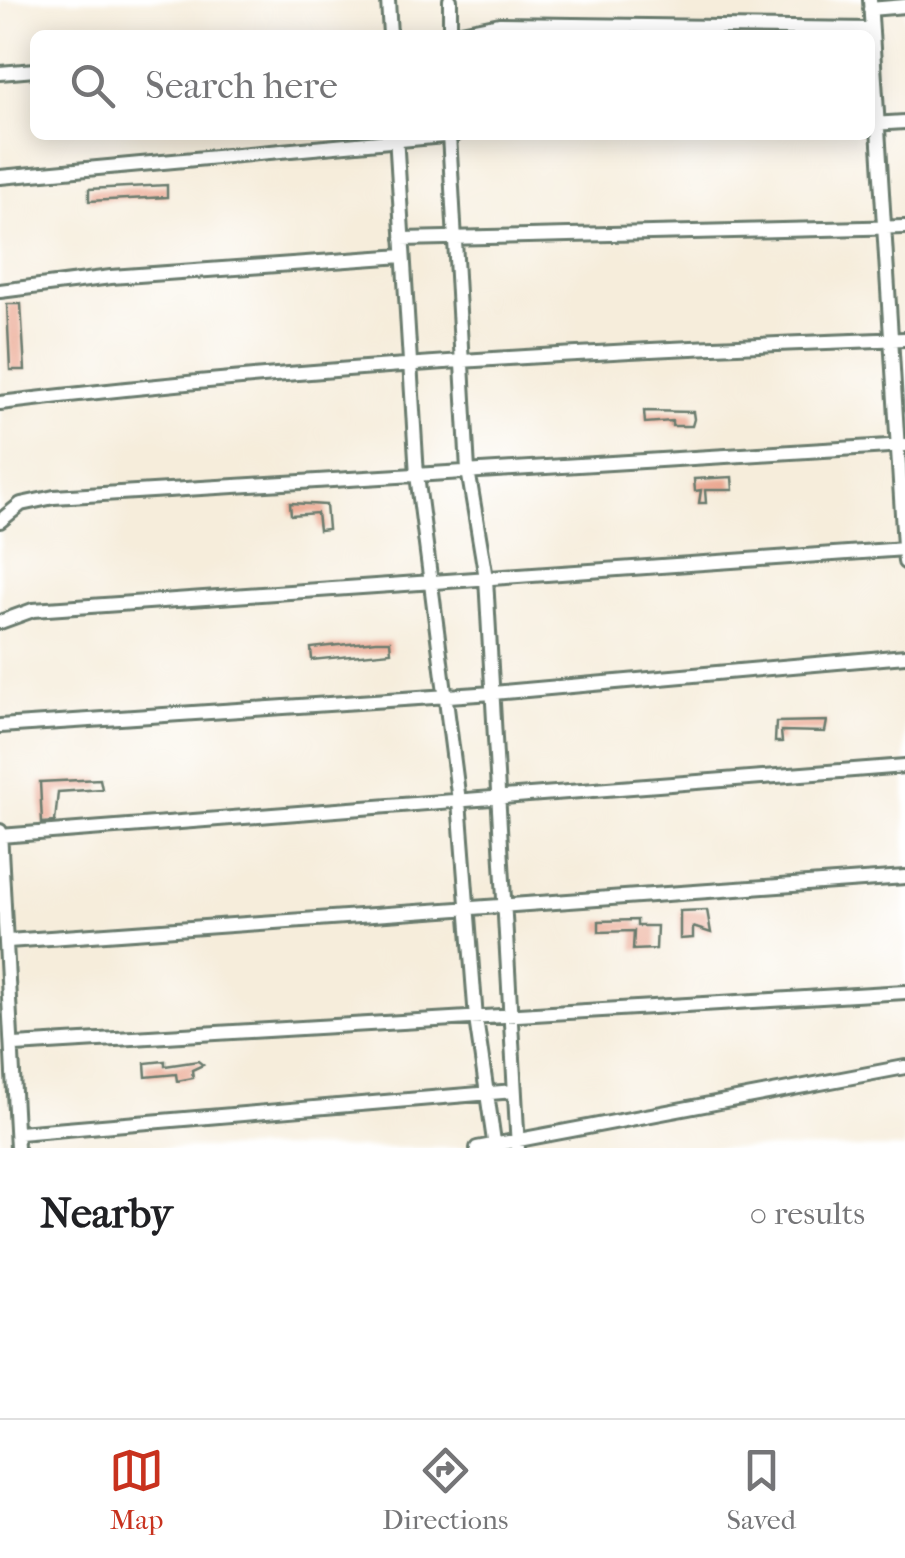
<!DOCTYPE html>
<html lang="en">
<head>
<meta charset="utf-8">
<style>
	:root { --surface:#fff; --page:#f2f2f2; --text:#202124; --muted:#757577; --line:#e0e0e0; --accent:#c8321e }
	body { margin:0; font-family:"IM FELL French Canon",serif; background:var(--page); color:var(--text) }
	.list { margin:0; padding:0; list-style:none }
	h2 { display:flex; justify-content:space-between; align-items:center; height:130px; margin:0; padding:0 40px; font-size:42px }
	h2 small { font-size:32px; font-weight:400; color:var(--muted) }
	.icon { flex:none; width:55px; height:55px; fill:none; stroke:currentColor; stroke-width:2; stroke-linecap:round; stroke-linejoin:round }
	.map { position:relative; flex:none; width:905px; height:1148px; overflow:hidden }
	.search { position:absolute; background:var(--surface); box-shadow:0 5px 25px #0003; left:30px; right:30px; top:30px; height:110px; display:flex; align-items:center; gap:25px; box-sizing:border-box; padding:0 35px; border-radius:15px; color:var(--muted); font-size:38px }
	.sheet { height:270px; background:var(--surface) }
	nav { display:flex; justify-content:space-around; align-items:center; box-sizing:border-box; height:140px; border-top:2px solid var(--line); background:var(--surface); font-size:28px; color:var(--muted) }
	nav a { display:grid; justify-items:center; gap:5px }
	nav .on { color:var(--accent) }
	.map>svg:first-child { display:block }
	.building { fill:#eba993 }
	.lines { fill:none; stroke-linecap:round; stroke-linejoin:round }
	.minor-casing { stroke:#6a7b6e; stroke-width:18 }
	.minor { stroke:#fff; stroke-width:12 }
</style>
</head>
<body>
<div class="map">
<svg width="905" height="1148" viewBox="0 0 905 1148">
	<rect width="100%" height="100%" fill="#fff"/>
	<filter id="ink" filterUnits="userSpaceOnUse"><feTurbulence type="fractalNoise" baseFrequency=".01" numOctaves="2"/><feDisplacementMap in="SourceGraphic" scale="20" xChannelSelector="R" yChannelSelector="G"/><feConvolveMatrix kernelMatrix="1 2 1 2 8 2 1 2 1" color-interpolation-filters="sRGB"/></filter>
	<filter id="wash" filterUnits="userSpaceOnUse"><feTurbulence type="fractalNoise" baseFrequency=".0048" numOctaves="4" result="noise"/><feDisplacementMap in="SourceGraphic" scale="40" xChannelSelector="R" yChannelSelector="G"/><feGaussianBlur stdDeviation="2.25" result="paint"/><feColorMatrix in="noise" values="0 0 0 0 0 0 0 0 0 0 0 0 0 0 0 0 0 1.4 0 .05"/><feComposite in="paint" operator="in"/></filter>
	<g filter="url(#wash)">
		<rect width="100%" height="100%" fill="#f6eddb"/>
		<g id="blocks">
			<!-- building -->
			<path class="building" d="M 167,185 L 167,197 L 89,201 L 89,189 Z
				M 7,304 L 21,304 L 25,370 L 10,370 Z
				M 644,411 L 693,412 L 694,419 L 692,426 L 672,426 L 672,421 L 645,423 Z
				M 732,477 L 733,490 L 705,490 L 706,503 L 699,503 L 701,490 L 695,491 L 694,479 Z
				M 290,503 L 326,505 L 328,529 L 319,530 L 317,513 L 291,515 Z
				M 376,641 L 390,641 L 391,652 L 312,660 L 311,648 Z
				M 827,721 L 825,732 L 781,731 L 782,742 L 775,742 L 776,722 Z
				M 100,779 L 102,789 L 58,792 L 55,822 L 42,823 L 40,782 Z
				M 707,910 L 711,933 L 693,927 L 693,938 L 680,939 L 680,911 Z
				M 637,920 L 637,926 L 657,926 L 656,949 L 633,950 L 634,931 L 599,932 L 599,921 Z
				M 165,1061 L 165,1066 L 198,1061 L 203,1065 L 192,1070 L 193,1078 L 177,1081 L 176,1074 L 146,1077 L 145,1063 Z"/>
		</g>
	</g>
	<g filter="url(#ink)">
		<use href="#blocks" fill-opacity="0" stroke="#6a7b6e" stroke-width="2.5"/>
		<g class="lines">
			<defs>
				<path id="minor" d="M 388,0 L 390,35
					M 870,0 L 905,562
					M 870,9 L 905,6
					M 446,35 L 500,24 L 871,29
					M 450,35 L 450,0
					M 0,73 L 35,70
					M 872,124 L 905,122
					M 396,135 L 417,475 L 459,801 L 476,1019 L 495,1148
					M 449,135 L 468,470 L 486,578 L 518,1148
					M 0,177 L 455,135
					M 402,239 L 905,227
					M 0,291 L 111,277 L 403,256
					M 0,403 C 300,367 603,350 905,339
					M 0,521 L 21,504 L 54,497 L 905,445
					M 0,622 L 33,610 L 905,549
					M 0,726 L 493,693 L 905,656
					M 0,831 L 17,1148
					M 0,836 L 905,766
					M 8,941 L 905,877
					M 15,1045 L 905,992
					M 19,1133 L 514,1091
					M 477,1148 L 905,1067"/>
			</defs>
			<!-- minor casing -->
			<use href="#minor" class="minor-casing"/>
			<!-- minor -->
			<use href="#minor" class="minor"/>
		</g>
	</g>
</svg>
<div class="search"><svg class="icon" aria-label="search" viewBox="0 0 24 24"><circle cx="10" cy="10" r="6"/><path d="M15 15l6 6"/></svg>Search here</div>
</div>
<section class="sheet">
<h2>Nearby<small>0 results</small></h2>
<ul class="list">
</ul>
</section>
<nav>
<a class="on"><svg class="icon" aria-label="map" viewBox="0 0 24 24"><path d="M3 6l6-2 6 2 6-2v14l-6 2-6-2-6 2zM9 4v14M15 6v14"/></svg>Map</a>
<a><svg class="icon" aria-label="directions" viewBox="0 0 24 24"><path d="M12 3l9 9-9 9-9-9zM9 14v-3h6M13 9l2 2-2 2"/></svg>Directions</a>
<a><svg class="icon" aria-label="saved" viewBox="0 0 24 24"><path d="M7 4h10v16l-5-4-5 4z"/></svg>Saved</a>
</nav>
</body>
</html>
